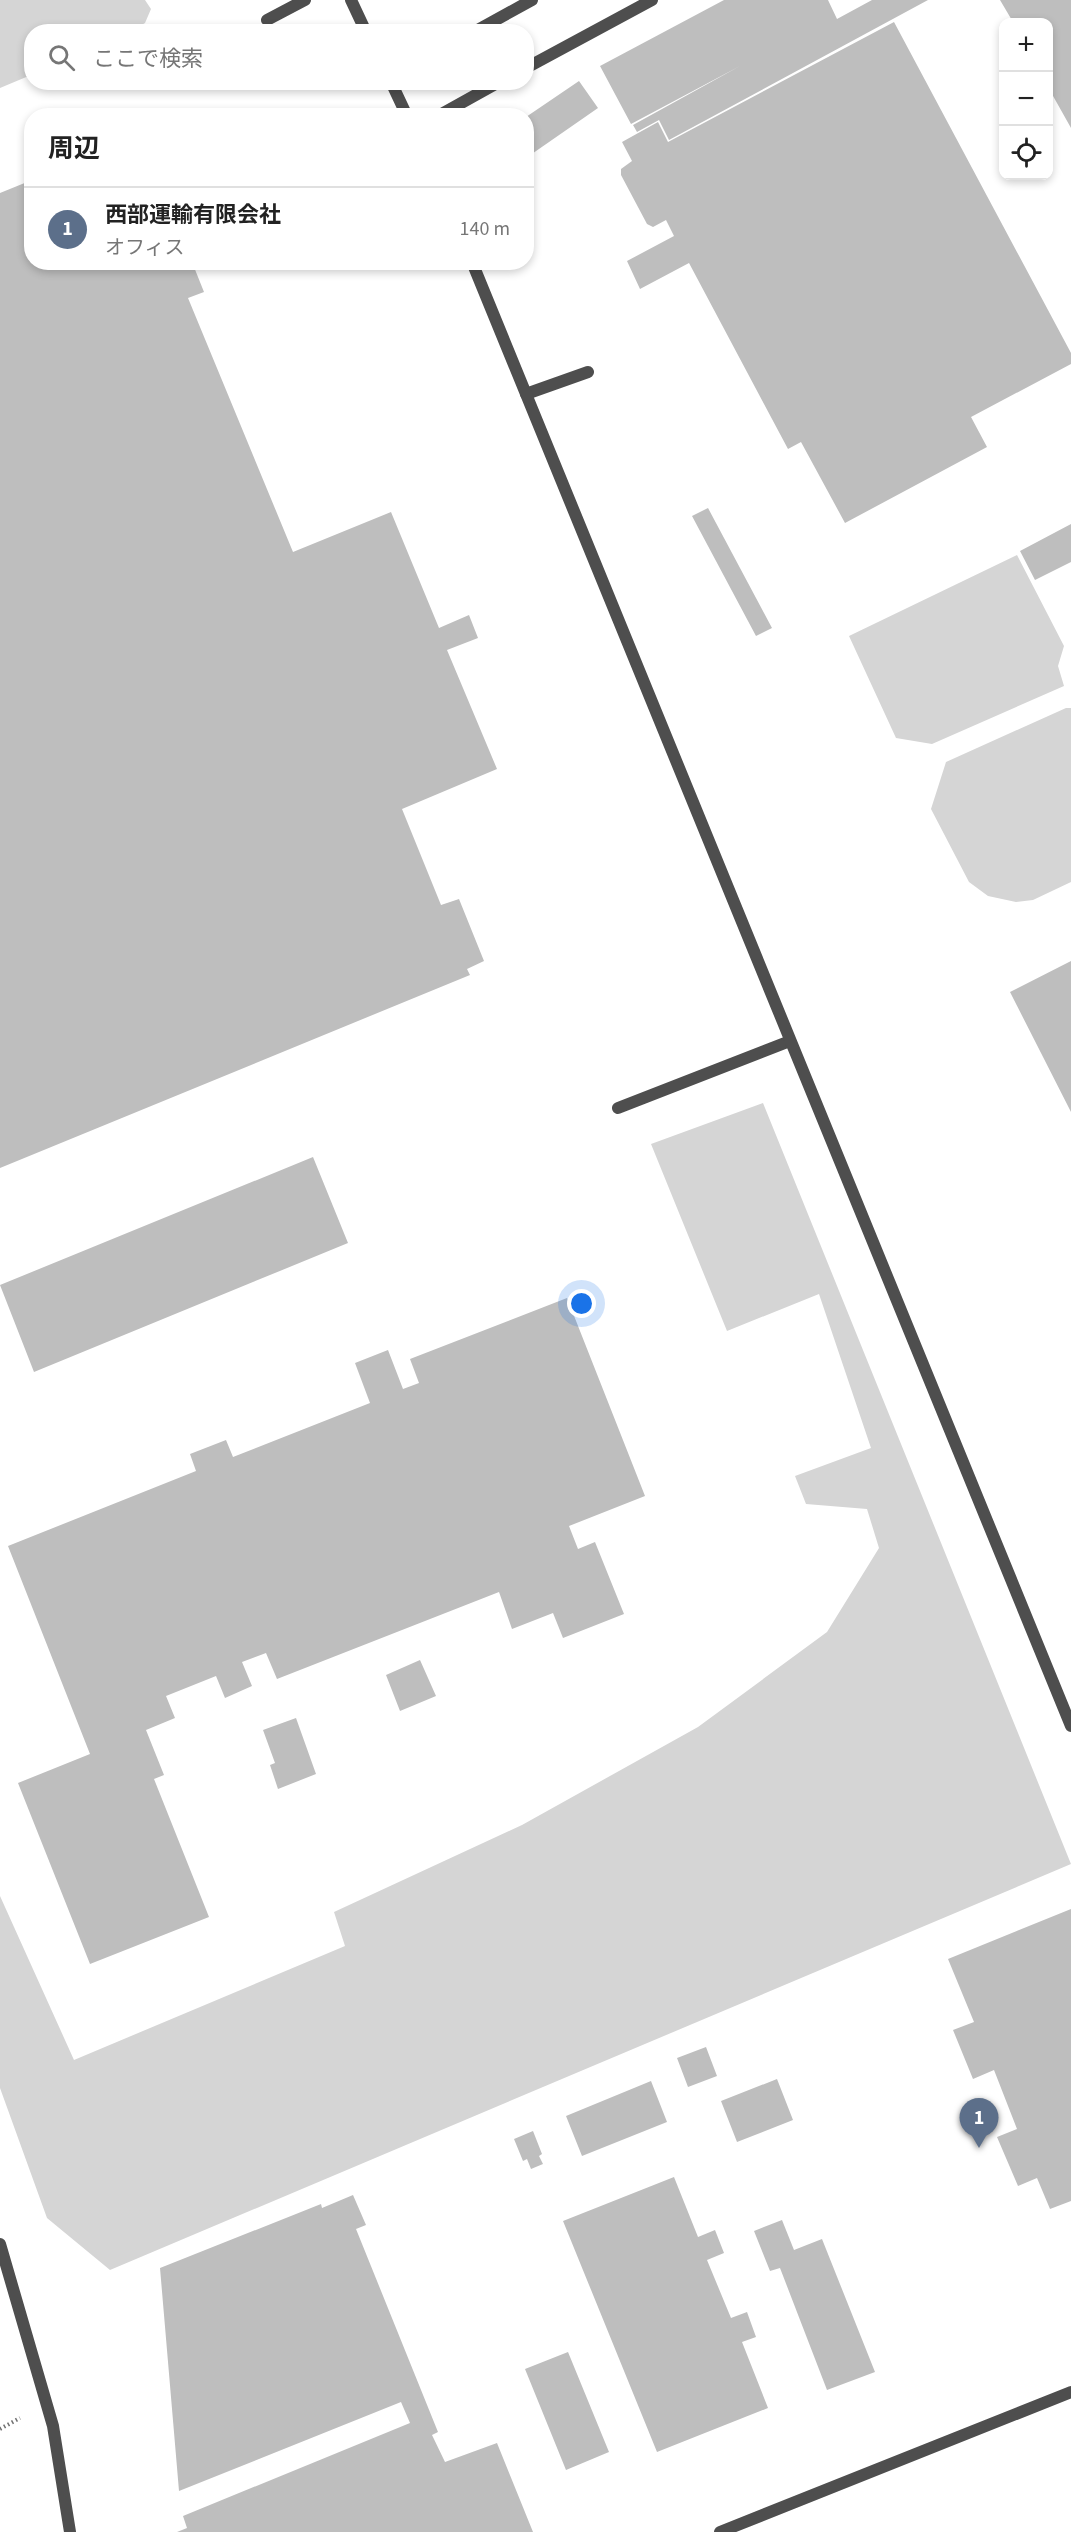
<!DOCTYPE html>
<html lang="ja">
<head>
<meta charset="utf-8">
<style>
	:root { --surface:#fff; --page:#f6f6f6; --text:#222; --muted:#767676; --line:#e0e0e0; --accent:#000 }
	body { margin:0; font-family:"Source Sans 3","Noto Sans JP",sans-serif; background:var(--page); color:var(--text) }
	.controls { position:absolute; right:18px; top:18px; display:grid; overflow:hidden; border-radius:12px; box-shadow:0 3px 9px #0003 }
	.controls button { width:54px; height:54px; display:grid; place-items:center; padding:0; border:0; border-bottom:2px solid var(--line); background:var(--surface); color:var(--text); font:30px sans-serif }
	.you { position:absolute; left:582px; top:1304px; width:21px; height:21px; margin:-15px; border:4px solid #fff; border-radius:50%; background:#1a73e8; box-shadow:0 0 0 9px #1a73e833 }
	.badge { display:grid; place-items:center; width:39px; height:39px; border-radius:50%; background:var(--accent); color:#fff; font-size:20px; font-weight:700 }
	.pin { position:absolute; translate:-50% -50px; filter:drop-shadow(0 2px 3px #0008) }
	.pin::after { content:''; position:absolute; top:32px; width:21px; height:18px; background:inherit; clip-path:polygon(0 0,100% 0,50% 100%) }
	.list { margin:0; padding:0; list-style:none }
	h2 { display:flex; justify-content:space-between; align-items:center; height:78px; margin:0; padding:0 24px; font-size:26px }
	h2 small { font-size:20px; font-weight:400; color:var(--muted) }
	.list li { display:grid; grid-template-columns:39px 1fr auto; gap:18px; align-items:center; box-sizing:border-box; height:84px; padding:0 24px; border-top:2px solid var(--line) }
	.list b { display:block; font-size:22px; white-space:nowrap }
	.list p { margin:0; font-size:20px; white-space:nowrap; color:var(--muted) }
	.list em { font-size:20px; font-style:normal; color:var(--muted) }
	.icon { flex:none; width:33px; height:33px; fill:none; stroke:currentColor; stroke-width:2; stroke-linecap:round; stroke-linejoin:round }
	.map { position:relative; flex:none; width:1071px; height:2532px; overflow:hidden }
	.search { position:absolute; background:var(--surface); box-shadow:0 3px 9px #0003; left:24px; top:24px; width:510px; height:66px; display:flex; align-items:center; gap:15px; box-sizing:border-box; padding:0 21px; border-radius:24px; color:var(--muted); font-size:22px }
	.panel { position:absolute; background:var(--surface); box-shadow:0 3px 9px #0003; left:24px; top:108px; width:510px; height:162px; border-radius:24px }
	.map>svg:first-child { display:block }
	.green { fill:#d5d5d5 }
	.building { fill:#bebebe }
	.lines { fill:none; stroke-linecap:round; stroke-linejoin:round }
	.path { stroke:#707070; stroke-width:4; stroke-dasharray:1.5 3; stroke-linecap:butt }
	.service { stroke:#4e4e4e; stroke-width:12 }
	.tertiary { stroke:#4e4e4e; stroke-width:12 }
</style>
</head>
<body>
<div class="map">
<svg width="1071" height="2532" viewBox="0 0 1071 2532">
	<rect width="100%" height="100%" fill="#fff"/>
	<!-- green -->
	<path class="green" d="M 0,0 L 145,0 L 151,9 L 145,23 L 131,31 L 32,32 L 31,75 L 0,88 Z
		M 1017,555 L 1064,646 L 1058,666 L 1064,686 L 932,744 L 896,738 L 849,636 Z
		M 1066,708 L 1071,708 L 1071,882 L 1033,900 L 1016,902 L 988,896 L 969,882 L 931,809 L 946,762 Z
		M 763,1103 L 1071,1864 L 110,2270 L 47,2218 L 0,2088 L 0,1896 L 74,2060 L 345,1946 L 334,1912 L 522,1825 L 698,1727 L 827,1632 L 879,1548 L 867,1509 L 806,1504 L 795,1476 L 871,1448 L 819,1294 L 727,1331 L 651,1144 Z"/>
	<!-- building -->
	<path class="building" d="M 724,0 L 828,0 L 837,19 L 872,0 L 928,0 L 669,140 L 659,120 L 637,132 L 633,125 L 740,66 L 631,124 L 600,66 Z
		M 1000,0 L 1071,0 L 1071,128 L 1048,87 L 1048,22 L 1013,22 Z
		M 894,22 L 1071,353 L 1071,364 L 971,417 L 987,447 L 845,523 L 801,442 L 788,449 L 689,263 L 640,289 L 627,261 L 674,236 L 666,220 L 653,227 L 647,224 L 621,175 L 621,169 L 632,161 L 622,142 L 658,122 L 668,142 Z
		M 579,81 L 598,108 L 526,158 L 526,117 Z
		M 32,180 L 32,262 L 192,262 L 204,292 L 188,298 L 293,552 L 391,512 L 439,628 L 469,615 L 478,638 L 447,650 L 497,769 L 402,809 L 441,905 L 459,899 L 484,961 L 467,969 L 470,975 L 0,1168 L 0,193 Z
		M 708,508 L 772,628 L 756,636 L 692,516 Z
		M 1071,524 L 1071,562 L 1035,580 L 1020,551 Z
		M 1071,961 L 1071,1112 L 1010,992 Z
		M 313,1157 L 348,1243 L 34,1372 L 0,1285 Z
		M 567,1298 L 645,1496 L 569,1526 L 578,1549 L 595,1542 L 624,1614 L 563,1638 L 553,1613 L 512,1629 L 499,1592 L 277,1679 L 266,1653 L 242,1662 L 252,1686 L 225,1698 L 216,1676 L 166,1696 L 175,1718 L 146,1730 L 164,1775 L 154,1779 L 209,1917 L 90,1964 L 18,1783 L 90,1754 L 8,1546 L 196,1471 L 190,1454 L 226,1440 L 233,1457 L 370,1403 L 355,1363 L 388,1350 L 403,1389 L 419,1383 L 410,1359 Z
		M 420,1660 L 436,1696 L 400,1711 L 386,1675 Z
		M 296,1718 L 316,1774 L 278,1789 L 270,1765 L 275,1763 L 263,1730 Z
		M 1071,1909 L 1071,2201 L 1050,2209 L 1037,2178 L 1018,2186 L 997,2137 L 1017,2129 L 994,2070 L 973,2079 L 953,2030 L 974,2022 L 948,1959 Z
		M 706,2047 L 717,2076 L 688,2087 L 677,2058 Z
		M 777,2079 L 793,2120 L 737,2142 L 721,2101 Z
		M 651,2081 L 667,2122 L 582,2156 L 566,2116 Z
		M 533,2131 L 542,2154 L 539,2156 L 543,2164 L 531,2169 L 527,2159 L 523,2161 L 514,2139 Z
		M 674,2177 L 698,2237 L 715,2230 L 724,2253 L 707,2260 L 731,2318 L 747,2312 L 756,2337 L 742,2342 L 768,2408 L 657,2452 L 563,2221 Z
		M 353,2195 L 366,2225 L 356,2229 L 438,2432 L 432,2435 L 445,2462 L 497,2443 L 533,2532 L 177,2532 L 187,2528 L 183,2516 L 410,2423 L 401,2402 L 179,2491 L 160,2268 L 321,2204 L 322,2208 Z
		M 782,2220 L 794,2250 L 822,2239 L 875,2372 L 827,2390 L 780,2268 L 770,2271 L 754,2231 Z
		M 568,2352 L 609,2452 L 566,2470 L 525,2369 Z"/>
	<g class="lines">
		<!-- path -->
		<path class="path" d="M 0,2429 L 20,2418"/>
		<!-- service -->
		<path class="service" d="M 267,20 L 305,0
			M 474,32 L 532,0
			M 526,68 L 652,0
			M 438,116 L 499,82
			M 526,394 L 588,372
			M 618,1108 L 790,1041
			M 720,2532 L 1071,2392"/>
		<!-- tertiary -->
		<path class="tertiary" d="M 351,0 L 366,32
			M 391,82 L 407,116
			M 472,262 L 1071,1726
			M 0,2244 L 53,2426 L 70,2532"/>
	</g>
</svg>
<div class="controls">
<button>+</button>
<button>−</button>
<button><svg class="icon" aria-label="locate" viewBox="0 0 24 24"><circle cx="12" cy="12" r="6"/><path d="M12 2v4M12 18v4M2 12h4M18 12h4"/></svg></button>
</div>
<div class="you"></div>
<div class="pin badge" style="left:979px;top:2148px;background:#5c6f8a">1</div>
<div class="search"><svg class="icon" aria-label="search" viewBox="0 0 24 24"><circle cx="10" cy="10" r="6"/><path d="M15 15l6 6"/></svg>ここで検索</div>
<section class="panel">
<h2>周辺<small></small></h2>
<ul class="list">
<li><span class="badge" style="background:#5c6f8a">1</span><div><b>西部運輸有限会社</b><p>オフィス</p></div><em>140 m</em></li>
</ul>
</section>
</div>
</body>
</html>
